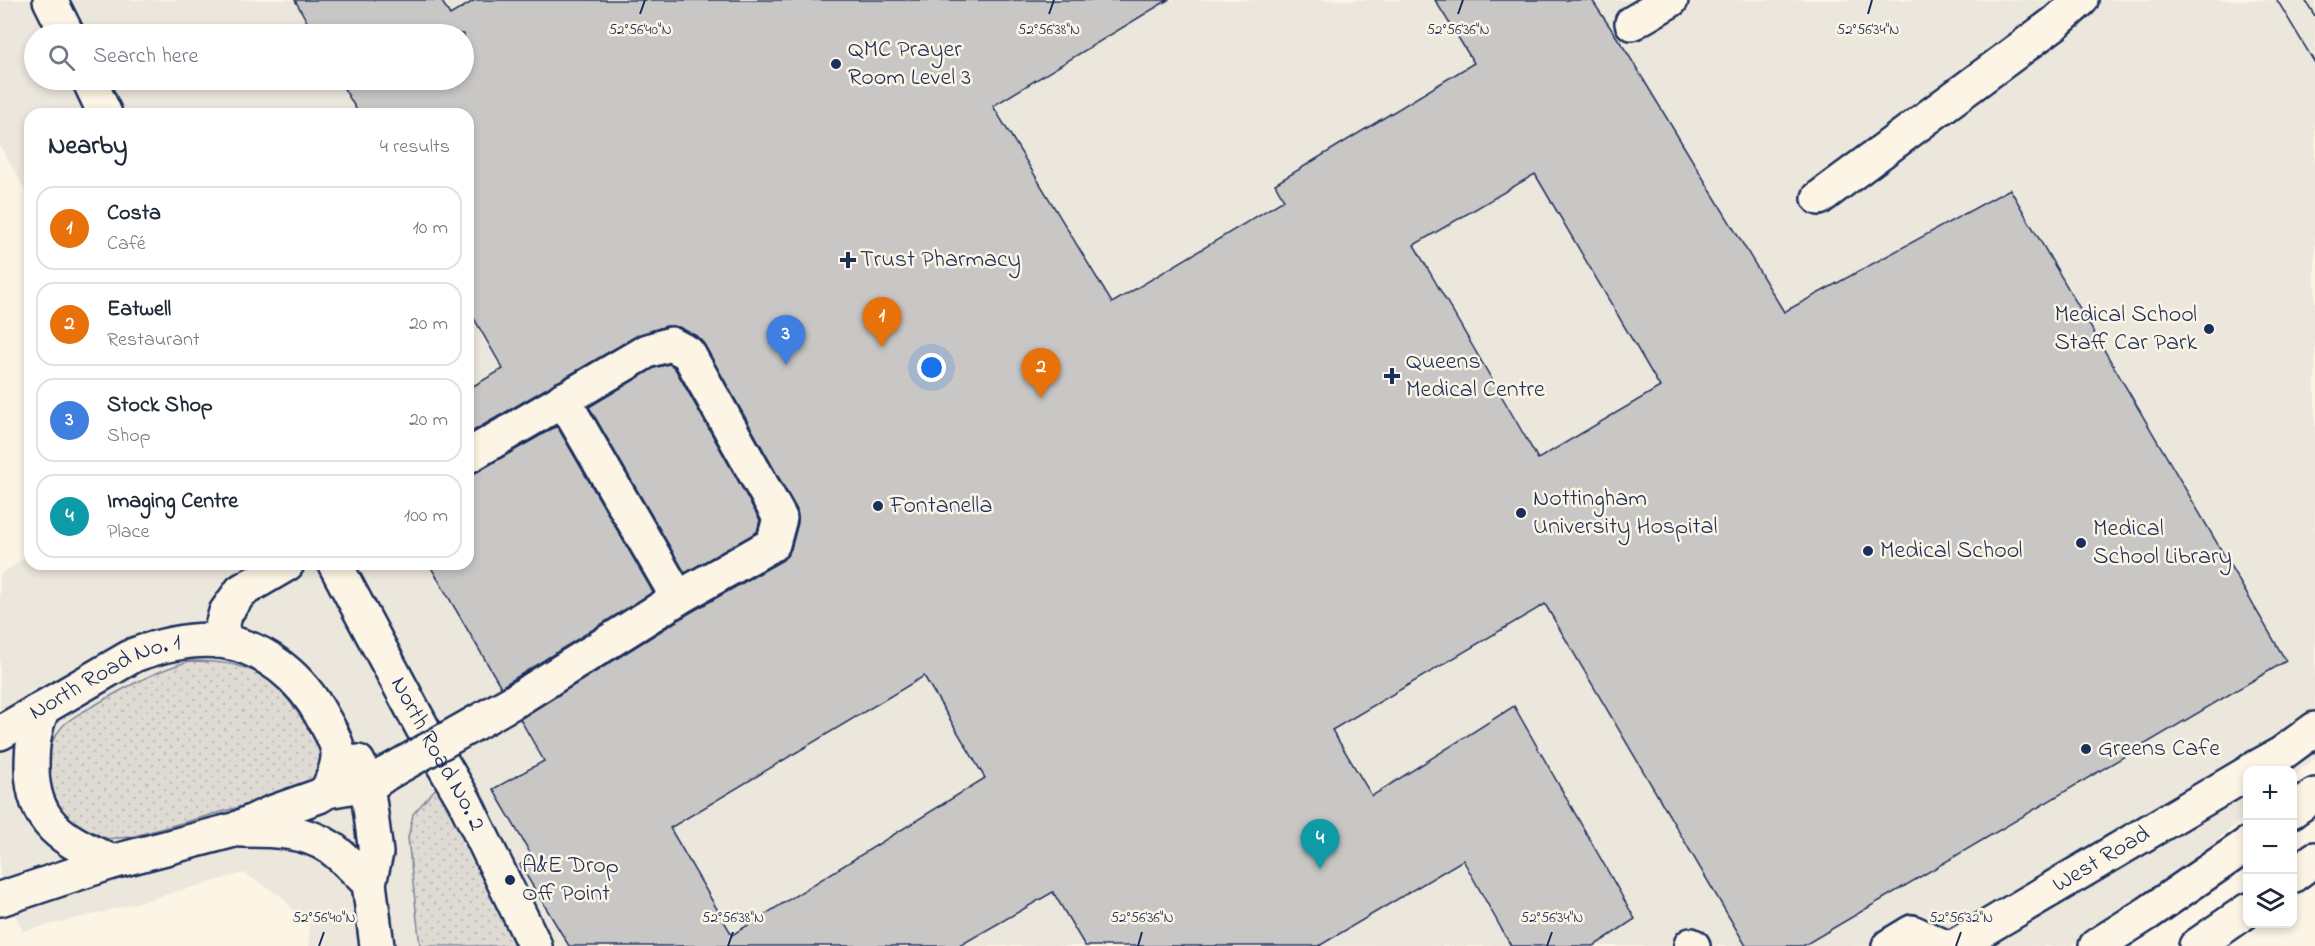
<!DOCTYPE html>
<html lang="en">
<head>
<meta charset="utf-8">
<style>
	:root { --surface:#fff; --page:#f2f2f3; --text:#1f2937; --muted:#747a83; --line:#e0e1e3; --accent:#111827 }
	body { margin:0; font-family:"Indie Flower",sans-serif; background:var(--page); color:var(--text) }
	.controls { position:absolute; right:18px; bottom:18px; display:grid; overflow:hidden; border-radius:12px; box-shadow:0 3px 9px #0003 }
	.controls button { width:54px; height:54px; display:grid; place-items:center; padding:0; border:0; border-bottom:2px solid var(--line); background:var(--surface); color:var(--text); font:30px sans-serif }
	.you { position:absolute; left:932px; top:368px; width:21px; height:21px; margin:-15px; border:4px solid #fff; border-radius:50%; background:#1a73e8; box-shadow:0 0 0 9px #1a73e833 }
	.badge { display:grid; place-items:center; width:39px; height:39px; border-radius:50%; background:var(--accent); color:#fff; font-size:20px; font-weight:700 }
	.pin { position:absolute; translate:-50% -50px; filter:drop-shadow(0 2px 3px #0008) }
	.pin::after { content:''; position:absolute; top:32px; width:21px; height:18px; background:inherit; clip-path:polygon(0 0,100% 0,50% 100%) }
	.list { margin:0; padding:0; list-style:none }
	h2 { display:flex; justify-content:space-between; align-items:center; height:78px; margin:0; padding:0 24px; font-size:26px }
	h2 small { font-size:20px; font-weight:400; color:var(--muted) }
	.list li { display:grid; grid-template-columns:39px 1fr auto; gap:18px; align-items:center; box-sizing:border-box; height:84px; margin:0 12px 12px; padding:0 12px; border:2px solid var(--line); border-radius:18px }
	.list b { display:block; font-size:22px; white-space:nowrap }
	.list p { margin:0; font-size:20px; white-space:nowrap; color:var(--muted) }
	.list em { font-size:20px; font-style:normal; color:var(--muted) }
	.icon { flex:none; width:33px; height:33px; fill:none; stroke:currentColor; stroke-width:2; stroke-linecap:round; stroke-linejoin:round }
	.map { position:relative; flex:none; width:2315px; height:946px; overflow:hidden }
	.search { position:absolute; background:var(--surface); box-shadow:0 3px 9px #0003; left:24px; top:24px; width:450px; height:66px; display:flex; align-items:center; gap:15px; box-sizing:border-box; padding:0 21px; border-radius:33px; color:var(--muted); font-size:22px }
	.panel { position:absolute; background:var(--surface); box-shadow:0 3px 9px #0003; left:24px; top:108px; width:450px; height:462px; border-radius:18px }
	.map>svg:first-child { display:block }
	.built { fill:#ece7dc; fill-rule:evenodd }
	.grass { fill:url(#grass-dots); stroke:#7d8599; stroke-width:1.5 }
	.building { fill:#c8c7c6; stroke:#1b2f5e; stroke-width:1.5; fill-rule:evenodd }
	.lines { fill:none; stroke-linecap:round; stroke-linejoin:round }
	.minor-casing { stroke:#1b2f5e; stroke-width:38 }
	.highway-casing { stroke:#1b2f5e; stroke-width:38 }
	.minor { stroke:#fcf5e5; stroke-width:33 }
	.highway { stroke:#fcf5e5; stroke-width:33 }
	.tram { stroke:#1b2f5e; stroke-width:1.5 }
	.minor-bridge-casing { stroke:#1b2f5e; stroke-width:38; stroke-linecap:butt }
	.minor-bridge { stroke:#fcf5e5; stroke-width:33 }
	.ticks { fill:none; stroke:#1b2f5e; stroke-width:2 }
	.poi-dot { fill:#1b2f5e; stroke:#fcf5e5; stroke-width:2 }
	.labels { text-anchor:middle; dominant-baseline:central; stroke-width:5; stroke-linejoin:round; paint-order:stroke }
	.poi-label { font-size:24px; fill:#1b2f5e; stroke:#fcf5e5; text-anchor:start }
	.street-label { font-size:24px; fill:#1b2f5e; stroke:#fcf5e5 }
	.ticks-label { font-size:15px; text-anchor:middle; fill:#1b2f5e; stroke:#fcf5e5; stroke-width:5; stroke-linejoin:round; paint-order:stroke }
</style>
</head>
<body>
<div class="map">
<svg width="2315" height="946" viewBox="0 0 2315 946">
	<defs>
		<pattern id="grass-dots" width="8" height="8" patternUnits="userSpaceOnUse" patternTransform="scale(1.5)"><rect width="8" height="8" fill="#dfdbd4"/><path d="M2 2h.1M6 6h.1" fill="none" stroke="#bfbcb8" stroke-width="1.8" stroke-linecap="round"/></pattern>
	</defs>
	<rect width="100%" height="100%" fill="#fcf5e5"/>
	<filter id="ink" filterUnits="userSpaceOnUse"><feTurbulence type="fractalNoise" baseFrequency=".0167" numOctaves="2"/><feDisplacementMap in="SourceGraphic" scale="12" xChannelSelector="R" yChannelSelector="G"/><feConvolveMatrix kernelMatrix="1 2 1 2 8 2 1 2 1" color-interpolation-filters="sRGB"/></filter>
	<g filter="url(#ink)">
		<!-- built -->
		<path class="built" d="M 0,0 L 2315,0 L 2315,758 L 2293,777 L 2292,770 L 2248,770 L 2247,815 L 2144,902 L 2071,946 L 309,946 L 309,927 L 282,897 L 244,873 L 100,913 L 23,931 L 0,885 L 0,574 L 30,555 L 30,564 L 468,564 L 468,114 L 30,114 L 30,198 L 0,146 ZM 34,34 L 464,34 L 464,80 L 34,80 Z"/>
		<!-- grass -->
		<path class="grass" d="M 190,661 C 215,661 240,663 263,676 C 282,686 326,745 322,767 C 320,776 311,783 304,789 L 131,837 C 123,837 112,840 104,838 C 54,829 28,768 61,728 C 69,718 84,711 95,705 C 126,687 155,671 190,661 Z
			M 436,788 L 461,815 L 518,946 L 420,946 L 408,838 L 413,814 Z"/>
		<!-- building -->
		<path class="building" d="M 295,0 L 441,0 L 450,15 L 475,0 L 1168,0 L 993,106 L 1112,303 L 1284,200 L 1275,184 L 1474,63 L 1435,0 L 1592,0 L 1628,54 L 1784,312 L 2010,189 L 2286,661 L 1803,946 L 1746,946 L 1545,604 L 1332,730 L 1372,796 L 1514,706 L 1635,919 L 1594,946 L 1511,946 L 1463,860 L 1319,946 L 1085,946 L 1053,892 L 959,946 L 569,946 L 520,865 L 532,856 L 493,789 L 544,761 L 520,719 L 688,614 L 783,560 L 791,549 L 798,523 L 797,510 L 704,344 L 697,336 L 679,327 L 666,326 L 638,335 L 468,434 L 468,389 L 503,369 L 468,308 L 468,114 L 359,114 L 339,80 L 464,80 L 464,34 L 314,34 ZM 1535,174 L 1660,387 L 1538,459 L 1414,245 ZM 924,676 L 985,778 L 732,935 L 670,828 Z
			M 669,364 L 674,367 L 760,520 L 757,532 L 685,573 L 589,407 L 654,368 Z
			M 557,426 L 653,592 L 501,687 L 429,564 L 468,564 L 468,475 L 477,472 Z"/>
		<g class="lines">
			<defs>
				<g id="minor">
					<path d="M 50,0 L 67,34"/>
					<path d="M 1632,23 L 1671,0"/>
					<path d="M 89,80 L 105,114"/>
					<path d="M 1819,198 L 2055,23 L 2081,0"/>
					<path d="M 563,399 L 678,598"/>
					<path d="M 468,456 L 647,351 L 671,344 L 688,353 L 780,518 L 773,544 L 678,598 L 516,700"/>
					<path id="s1" d="M 335,564 L 430,742 L 464,800 L 535,946"/>
					<path d="M 218,641 L 226,612 L 241,591 L 287,564"/>
					<path d="M 43,708 C 34,728 32,745 32,767 C 32,825 65,840 112,862"/>
					<path id="s2" d="M 0,733 L 134,655 C 159,646 192,638 220,641 C 265,647 302,678 323,718 C 329,728 336,740 338,751 C 339,765 333,779 327,791"/>
					<path d="M 358,762 L 367,784 L 376,853 L 369,883 L 377,946"/>
					<path d="M 2252,770 L 2281,754 L 2315,729"/>
					<path d="M 241,830 C 271,830 305,830 331,848 C 345,858 357,872 369,883"/>
					<path d="M 0,899 L 112,862 L 234,830 L 271,813 L 319,796 L 327,791 L 367,784 L 377,780 L 387,773"/>
					<path d="M 1691,945 L 1693,946"/>
					<path d="M 1889,946 L 1912,932 L 1943,946"/>
					<path id="s3" d="M 1955,946 L 2248,773"/>
				</g>
				<path id="highway" d="M 2292,811 L 2315,795
					M 2292,876 L 2315,859
					M 2096,946 L 2148,913 L 2248,844
					M 2196,946 L 2248,910"/>
			</defs>
			<!-- minor casing -->
			<use href="#minor" class="minor-casing"/>
			<!-- highway casing -->
			<use href="#highway" class="highway-casing"/>
			<!-- minor -->
			<use href="#minor" class="minor"/>
			<!-- highway -->
			<use href="#highway" class="highway"/>
			<!-- tram -->
			<path class="tram" d="M 2277,0 L 2315,63
				M 2305,0 L 2315,16"/>
			<defs>
				<path id="minor-bridge" d="M 387,773 L 516,700"/>
			</defs>
			<!-- minor-bridge casing -->
			<use href="#minor-bridge" class="minor-bridge-casing"/>
			<!-- minor-bridge -->
			<use href="#minor-bridge" class="minor-bridge"/>
		</g>
	</g>
	<!-- ticks -->
	<path class="ticks" d="M 640,14 L 645,0M 1049,14 L 1054,0M 1458,14 L 1463,0M 1868,14 L 1872,0M 319,946 L 324,932M 728,946 L 733,932M 1138,946 L 1142,932M 1547,946 L 1552,932M 1956,946 L 1961,932"/>
	<!-- markers -->
	<g class="poi-dot">
		<circle cx="836" cy="64" r="6"/>
		<path d="M845 251h6v6h6v6h-6v6h-6v-6h-6v-6h6z"/>
		<circle cx="2209" cy="329" r="6"/>
		<path d="M1389 367h6v6h6v6h-6v6h-6v-6h-6v-6h6z"/>
		<circle cx="878" cy="506" r="6"/>
		<circle cx="1521" cy="513" r="6"/>
		<circle cx="2081" cy="543" r="6"/>
		<circle cx="1868" cy="551" r="6"/>
		<circle cx="2086" cy="749" r="6"/>
		<circle cx="510" cy="880" r="6"/>
	</g>
	<g class="labels">
		<!-- poi labels -->
		<g class="poi-label">
			<text x="848" y="50">QMC Prayer<tspan x="848" dy="28">Room Level 3</tspan></text>
			<text x="860" y="260">Trust Pharmacy</text>
			<text x="2197" y="315" text-anchor="end">Medical School<tspan x="2197" dy="28">Staff Car Park</tspan></text>
			<text x="1406" y="362">Queens<tspan x="1406" dy="28">Medical Centre</tspan></text>
			<text x="1533" y="499">Nottingham<tspan x="1533" dy="28">University Hospital</tspan></text>
			<text x="890" y="506">Fontanella</text>
			<text x="2093" y="529">Medical<tspan x="2093" dy="28">School Library</tspan></text>
			<text x="1880" y="551">Medical School</text>
			<text x="2098" y="749">Greens Cafe</text>
			<text x="522" y="866">A&amp;E Drop<tspan x="522" dy="28">Off Point</tspan></text>
		</g>
		<!-- street labels -->
		<g class="street-label">
			<text stroke="none"><textPath href="#s2" startOffset="120">North Road No. 1</textPath></text>
			<text stroke="none"><textPath href="#s1" startOffset="216">North Road No. 2</textPath></text>
			<text stroke="none"><textPath href="#s3" startOffset="170">West Road</textPath></text>
		</g>
	</g>
	<g class="ticks-label">
		<text x="640" y="34">52°56'40"N</text>
		<text x="1049" y="34">52°56'38"N</text>
		<text x="1458" y="34">52°56'36"N</text>
		<text x="1868" y="34">52°56'34"N</text>
		<text x="324" y="922">52°56'40"N</text>
		<text x="733" y="922">52°56'38"N</text>
		<text x="1142" y="922">52°56'36"N</text>
		<text x="1552" y="922">52°56'34"N</text>
		<text x="1961" y="922">52°56'32"N</text>
	</g>
</svg>
<div class="controls">
<button>+</button>
<button>−</button>
<button><svg class="icon" aria-label="layers" viewBox="0 0 24 24"><path d="M12 4l9 5-9 5-9-5zM3 14l9 5 9-5"/></svg></button>
</div>
<div class="you"></div>
<div class="pin badge" style="left:882px;top:347px;background:#e8710a">1</div>
<div class="pin badge" style="left:1041px;top:398px;background:#e8710a">2</div>
<div class="pin badge" style="left:786px;top:365px;background:#3f7fe0">3</div>
<div class="pin badge" style="left:1320px;top:869px;background:#0f9aa8">4</div>
<div class="search"><svg class="icon" aria-label="search" viewBox="0 0 24 24"><circle cx="10" cy="10" r="6"/><path d="M15 15l6 6"/></svg>Search here</div>
<section class="panel">
<h2>Nearby<small>4 results</small></h2>
<ul class="list">
<li><span class="badge" style="background:#e8710a">1</span><div><b>Costa</b><p>Café</p></div><em>10 m</em></li>
<li><span class="badge" style="background:#e8710a">2</span><div><b>Eatwell</b><p>Restaurant</p></div><em>20 m</em></li>
<li><span class="badge" style="background:#3f7fe0">3</span><div><b>Stock Shop</b><p>Shop</p></div><em>20 m</em></li>
<li><span class="badge" style="background:#0f9aa8">4</span><div><b>Imaging Centre</b><p>Place</p></div><em>100 m</em></li>
</ul>
</section>
</div>
</body>
</html>
